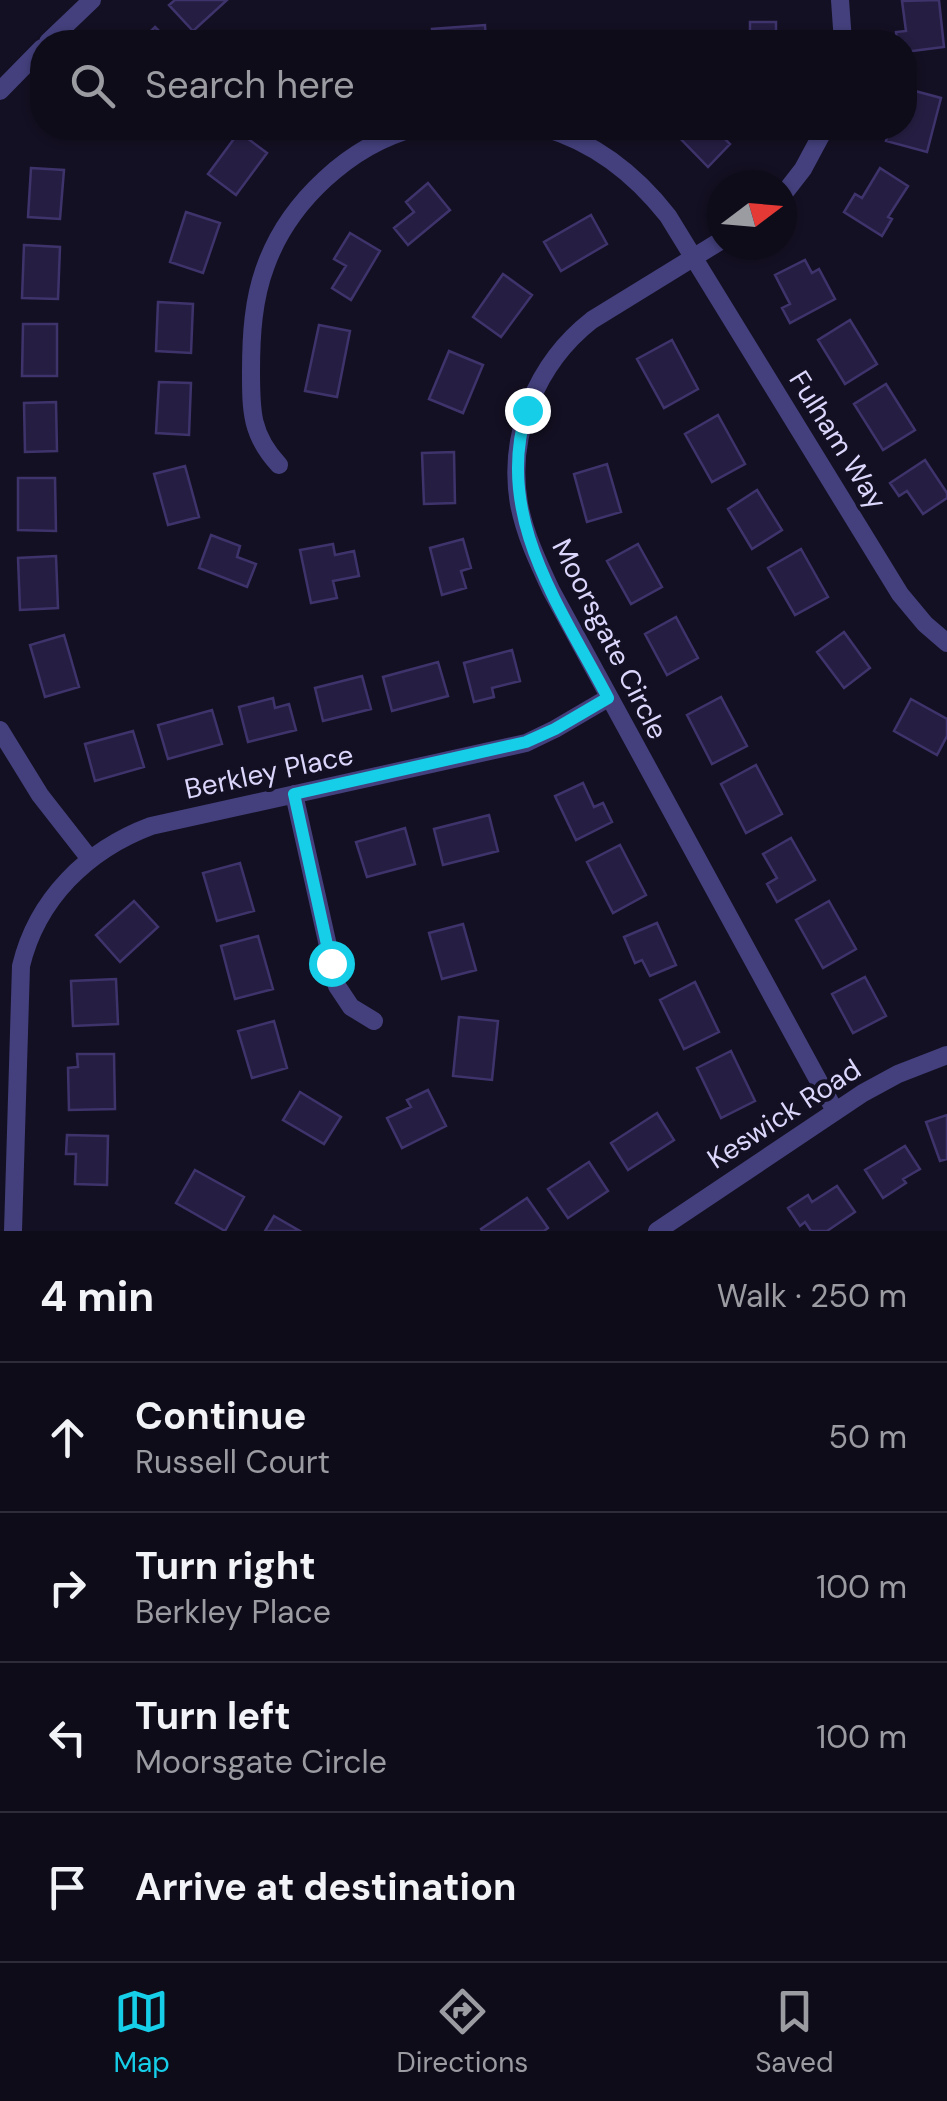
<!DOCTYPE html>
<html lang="en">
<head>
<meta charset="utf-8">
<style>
	:root { --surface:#0f0c1a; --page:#1d1a27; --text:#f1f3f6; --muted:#9b9ba2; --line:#2f2c39; --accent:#16cee7 }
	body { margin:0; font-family:"DM Sans",sans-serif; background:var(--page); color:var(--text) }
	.compass { position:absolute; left:707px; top:170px; width:90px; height:90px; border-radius:50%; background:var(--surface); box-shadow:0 2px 8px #0004; rotate:74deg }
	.stop { position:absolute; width:30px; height:30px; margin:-22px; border:8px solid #16cee7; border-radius:50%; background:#fff }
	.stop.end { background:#16cee7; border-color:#fff; box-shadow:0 2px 10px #0008 }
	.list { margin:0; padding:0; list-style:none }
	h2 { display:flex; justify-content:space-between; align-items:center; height:130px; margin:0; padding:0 40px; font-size:42px }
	h2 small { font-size:32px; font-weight:400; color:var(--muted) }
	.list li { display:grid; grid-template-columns:65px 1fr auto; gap:30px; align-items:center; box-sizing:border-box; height:150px; padding:0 40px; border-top:2px solid var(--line) }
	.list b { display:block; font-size:38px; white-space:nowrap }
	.list p { margin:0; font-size:32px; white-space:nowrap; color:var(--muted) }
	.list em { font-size:32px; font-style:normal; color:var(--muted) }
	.icon { flex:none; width:55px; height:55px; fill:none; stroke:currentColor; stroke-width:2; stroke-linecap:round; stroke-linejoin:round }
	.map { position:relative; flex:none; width:947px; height:1231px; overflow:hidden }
	.search { position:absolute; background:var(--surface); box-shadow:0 2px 8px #0004; left:30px; right:30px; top:30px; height:110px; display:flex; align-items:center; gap:25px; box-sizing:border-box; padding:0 35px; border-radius:40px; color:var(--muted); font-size:38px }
	.sheet { height:730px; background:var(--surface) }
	nav { display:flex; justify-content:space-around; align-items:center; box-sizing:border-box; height:140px; border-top:2px solid var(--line); background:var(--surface); font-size:28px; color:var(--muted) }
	nav a { display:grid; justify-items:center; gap:5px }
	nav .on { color:var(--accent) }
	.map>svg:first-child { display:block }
	.building { fill:#261e42; stroke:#3f336c; stroke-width:2.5 }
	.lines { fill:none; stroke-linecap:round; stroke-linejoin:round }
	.street { stroke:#44407d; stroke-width:18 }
	.route { stroke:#16cee7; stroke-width:12 }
	.labels { text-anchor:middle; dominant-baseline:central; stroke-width:8; stroke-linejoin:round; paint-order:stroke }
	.street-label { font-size:28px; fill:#dbd6fb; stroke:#141023 }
</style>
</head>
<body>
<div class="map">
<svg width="947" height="1231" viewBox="0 0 947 1231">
	<rect width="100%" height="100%" fill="#141023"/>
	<!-- building -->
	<path class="building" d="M 175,0 L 227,0 L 193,31 L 169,5 Z
		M 939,0 L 944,47 L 904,52 L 904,42 L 897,42 L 896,32 L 906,31 L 902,1 Z
		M 750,22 L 776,22 L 776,41 L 783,42 L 750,42 Z
		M 485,25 L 486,42 L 433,42 L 432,29 Z
		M 155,27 L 170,42 L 128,42 L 134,36 L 140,42 Z
		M 529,32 L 579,42 L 526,42 Z
		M 904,88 L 941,98 L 927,152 L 886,141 L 890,128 L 904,128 Z
		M 678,128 L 714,128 L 730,144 L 708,167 L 674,132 Z
		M 239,132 L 267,153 L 236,195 L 208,174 Z
		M 31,168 L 64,170 L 60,219 L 28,217 Z
		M 880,168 L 908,186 L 888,217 L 892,219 L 882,236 L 844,212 L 855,194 L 862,198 Z
		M 428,183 L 450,210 L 408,245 L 394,228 L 414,212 L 406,202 Z
		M 186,212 L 220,223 L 203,273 L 170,262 Z
		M 591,215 L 607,244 L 561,271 L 544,242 Z
		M 350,233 L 380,251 L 351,300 L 332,288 L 346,266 L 334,259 Z
		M 24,245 L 60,247 L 58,299 L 22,298 Z
		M 805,260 L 812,273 L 819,269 L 835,299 L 790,323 L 782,308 L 790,304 L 775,275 Z
		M 503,274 L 532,295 L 501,337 L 473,317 Z
		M 158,302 L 193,304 L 191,353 L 156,351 Z
		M 850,320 L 877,364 L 845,384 L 818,340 Z
		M 23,324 L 57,324 L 57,376 L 22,376 Z
		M 319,325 L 350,331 L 337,397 L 305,391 Z
		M 672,340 L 698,389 L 664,408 L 637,359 Z
		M 449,351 L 483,365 L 463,413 L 429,399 Z
		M 159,382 L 191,383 L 189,435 L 156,433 Z
		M 886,384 L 915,430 L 883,450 L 854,404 Z
		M 56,402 L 57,451 L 25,452 L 24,403 Z
		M 718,415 L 745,464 L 712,482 L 685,434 Z
		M 454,452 L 455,503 L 424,504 L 422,453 Z
		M 925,460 L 947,493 L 947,498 L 923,514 L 907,491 L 899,496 L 890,483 Z
		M 607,464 L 621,512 L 587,522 L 574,474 Z
		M 185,466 L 199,517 L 168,525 L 154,474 Z
		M 18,478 L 55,478 L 56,531 L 18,530 Z
		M 757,490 L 782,530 L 752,549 L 728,509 Z
		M 211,535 L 240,546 L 237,557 L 256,564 L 247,587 L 199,568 Z
		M 463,539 L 471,568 L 461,571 L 466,588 L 442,595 L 430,548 Z
		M 333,544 L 335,555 L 354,551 L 359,576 L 333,581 L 337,598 L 311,603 L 300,550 Z
		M 638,544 L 662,587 L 631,604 L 607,561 Z
		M 801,549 L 828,597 L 795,615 L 768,568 Z
		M 56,556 L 58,608 L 20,610 L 18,558 Z
		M 676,617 L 698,658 L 667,675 L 645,634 Z
		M 844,632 L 870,668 L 844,688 L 817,652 Z
		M 64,635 L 79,687 L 45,697 L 30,645 Z
		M 512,650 L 520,681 L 492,688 L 494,697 L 474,702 L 464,663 Z
		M 438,662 L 448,696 L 392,711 L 383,677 Z
		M 362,676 L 371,709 L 323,721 L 315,688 Z
		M 721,697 L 747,746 L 712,764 L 687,715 Z
		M 273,698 L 275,708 L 289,704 L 296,730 L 248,742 L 239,707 Z
		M 911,699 L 947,719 L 947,736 L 937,755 L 894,731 Z
		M 212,710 L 222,744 L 168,759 L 158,725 Z
		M 133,731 L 144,767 L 95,781 L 85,744 Z
		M 756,765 L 782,814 L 746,833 L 721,784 Z
		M 583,783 L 594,807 L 603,803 L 612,822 L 576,840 L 555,796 Z
		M 489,815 L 498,851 L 443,865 L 434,829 Z
		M 405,828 L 415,864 L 367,877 L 356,842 Z
		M 791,838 L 815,880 L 777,902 L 767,884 L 777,878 L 763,854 Z
		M 620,845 L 646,895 L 613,913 L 587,862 Z
		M 240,863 L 254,911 L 217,921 L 203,873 Z
		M 134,901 L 158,927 L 120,962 L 96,935 Z
		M 829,901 L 856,949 L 823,968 L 796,920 Z
		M 657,923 L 676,965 L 650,976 L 642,960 L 635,963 L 624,937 Z
		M 463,924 L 476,970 L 442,979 L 429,933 Z
		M 258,936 L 273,989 L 235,999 L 221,946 Z
		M 865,977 L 886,1016 L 853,1033 L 832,994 Z
		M 116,979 L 118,1024 L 73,1026 L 71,981 Z
		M 695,982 L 719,1032 L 684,1049 L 660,1000 Z
		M 459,1017 L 498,1021 L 492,1080 L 453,1076 Z
		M 274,1021 L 287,1068 L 252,1078 L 238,1031 Z
		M 731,1051 L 755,1101 L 721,1118 L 697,1068 Z
		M 77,1054 L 114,1054 L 115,1109 L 69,1110 L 68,1068 L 78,1067 Z
		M 428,1090 L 446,1126 L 402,1148 L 387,1118 L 411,1107 L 407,1100 Z
		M 300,1092 L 341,1117 L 324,1144 L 283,1120 Z
		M 657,1113 L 674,1140 L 628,1170 L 611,1143 Z
		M 947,1115 L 947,1159 L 940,1161 L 926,1122 Z
		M 67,1135 L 108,1136 L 107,1185 L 75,1184 L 76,1154 L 66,1154 Z
		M 905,1146 L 920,1169 L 903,1179 L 906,1183 L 883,1198 L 865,1170 Z
		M 589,1162 L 608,1191 L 568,1218 L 548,1189 Z
		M 195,1170 L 244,1197 L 225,1231 L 176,1203 Z
		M 837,1186 L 855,1212 L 827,1231 L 811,1231 L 805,1222 L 800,1226 L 788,1208 L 808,1195 L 812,1202 Z
		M 527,1198 L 548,1228 L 544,1231 L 482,1231 L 481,1229 Z
		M 274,1216 L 300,1231 L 265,1231 Z"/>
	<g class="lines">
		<!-- street -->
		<path class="street" d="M 840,0 L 843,42
			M 48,42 L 92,0
			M 0,91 L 42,48
			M 545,128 C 596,143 635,174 668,216 L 900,594 L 925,624 L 947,643
			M 782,196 L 803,169 L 825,128
			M 722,240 L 592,320 C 537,363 507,434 519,504 C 525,535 538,562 551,590 L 835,1111
			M 279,465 C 251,435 251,411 251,372 C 251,336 253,299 266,265 C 289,202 350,145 415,128
			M 0,730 L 40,795 L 90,859
			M 294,794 L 337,986 L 351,1007 L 374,1021
			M 13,1231 L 21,966 C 37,899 87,850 151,826 L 526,743 L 555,729 L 608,698
			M 657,1231 L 863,1093 L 898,1074 L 947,1055"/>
	</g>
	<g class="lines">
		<!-- route -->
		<path class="route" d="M 331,963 L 294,794 L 526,742 L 555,729 L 608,698 C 561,608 493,516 527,410"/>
	</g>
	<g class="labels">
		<!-- street labels -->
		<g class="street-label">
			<text transform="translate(838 440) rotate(58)">Fulham Way</text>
			<text transform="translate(610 639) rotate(63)">Moorsgate Circle</text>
			<text transform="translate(269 772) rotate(-12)">Berkley Place</text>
			<text transform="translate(784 1114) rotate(-33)">Keswick Road</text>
		</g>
	</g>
</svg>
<svg class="compass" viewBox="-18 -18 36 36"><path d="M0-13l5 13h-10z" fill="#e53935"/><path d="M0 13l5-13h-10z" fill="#9b9ba2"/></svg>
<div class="stop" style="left:331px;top:963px"></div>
<div class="stop end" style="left:527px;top:410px"></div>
<div class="search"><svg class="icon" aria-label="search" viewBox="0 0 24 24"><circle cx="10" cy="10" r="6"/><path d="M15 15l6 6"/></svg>Search here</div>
</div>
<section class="sheet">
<h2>4 min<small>Walk · 250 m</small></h2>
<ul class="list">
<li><svg class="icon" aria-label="ahead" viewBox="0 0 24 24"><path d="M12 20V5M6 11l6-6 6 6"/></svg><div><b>Continue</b><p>Russell Court</p></div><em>50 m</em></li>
<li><svg class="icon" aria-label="right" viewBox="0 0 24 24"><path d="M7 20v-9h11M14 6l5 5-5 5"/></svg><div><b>Turn right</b><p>Berkley Place</p></div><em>100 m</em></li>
<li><svg class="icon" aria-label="left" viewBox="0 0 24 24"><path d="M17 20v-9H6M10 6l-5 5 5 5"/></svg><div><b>Turn left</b><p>Moorsgate Circle</p></div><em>100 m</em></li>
<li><svg class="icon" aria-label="arrive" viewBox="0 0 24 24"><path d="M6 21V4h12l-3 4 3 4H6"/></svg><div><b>Arrive at destination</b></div></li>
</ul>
</section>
<nav>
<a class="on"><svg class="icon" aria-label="map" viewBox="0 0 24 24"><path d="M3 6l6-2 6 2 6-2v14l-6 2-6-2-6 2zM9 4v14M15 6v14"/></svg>Map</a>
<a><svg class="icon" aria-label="directions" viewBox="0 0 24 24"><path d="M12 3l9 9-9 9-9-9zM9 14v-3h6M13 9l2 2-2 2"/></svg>Directions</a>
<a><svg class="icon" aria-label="saved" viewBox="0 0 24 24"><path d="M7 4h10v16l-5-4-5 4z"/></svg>Saved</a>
</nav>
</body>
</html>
